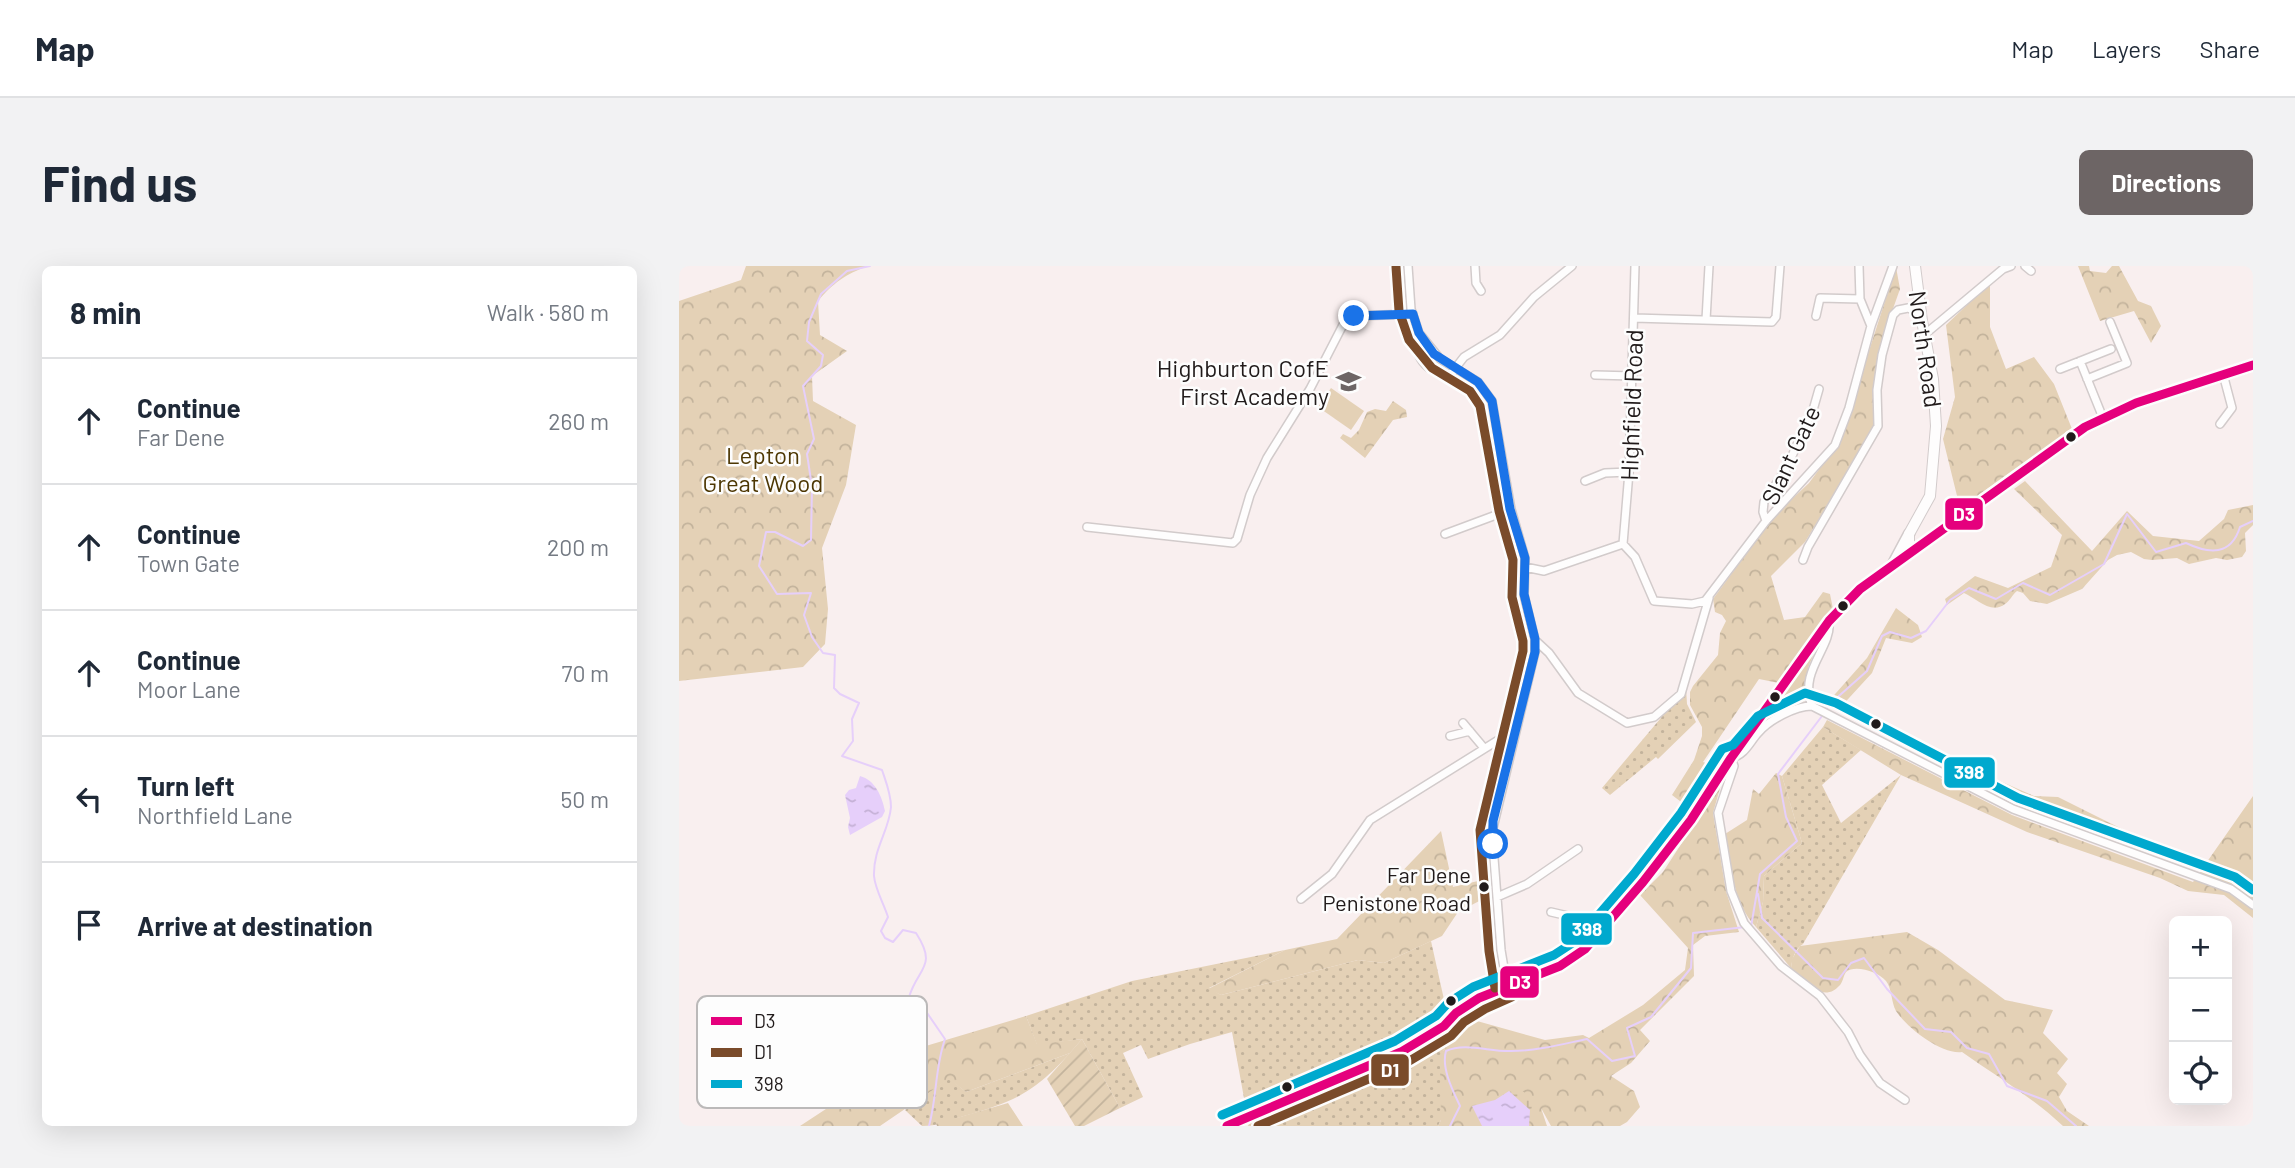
<!DOCTYPE html>
<html lang="en">
<head>
<meta charset="utf-8">
<style>
	:root { --surface:#fff; --page:#f2f2f3; --text:#1f2937; --muted:#747a83; --line:#e0e1e3; --accent:#6d6565 }
	body { margin:0; font-family:Barlow,sans-serif; background:var(--page); color:var(--text) }
	.controls { position:absolute; right:21px; bottom:21px; display:grid; overflow:hidden; border-radius:10px; box-shadow:0 7px 28px #0002 }
	.controls button { width:63px; height:63px; display:grid; place-items:center; padding:0; border:0; border-bottom:2px solid var(--line); background:var(--surface); color:var(--text); font:35px sans-serif }
	.stop { position:absolute; width:21px; height:21px; margin:-16px; border:5px solid #1a73e8; border-radius:50%; background:#fff }
	.stop.end { background:#1a73e8; border-color:#fff; box-shadow:0 2px 7px #0008 }
	.list { margin:0; padding:0; list-style:none }
	h2 { display:flex; justify-content:space-between; align-items:center; height:91px; margin:0; padding:0 28px; font-size:30px }
	h2 small { font-size:23px; font-weight:400; color:var(--muted) }
	.list li { display:grid; grid-template-columns:46px 1fr auto; gap:21px; align-items:center; box-sizing:border-box; height:126px; padding:0 28px; border-top:2px solid var(--line) }
	.list b { display:block; font-size:26px; white-space:nowrap }
	.list p { margin:0; font-size:23px; white-space:nowrap; color:var(--muted) }
	.list em { font-size:23px; font-style:normal; color:var(--muted) }
	.icon { flex:none; width:38px; height:38px; fill:none; stroke:currentColor; stroke-width:2; stroke-linecap:round; stroke-linejoin:round }
	.map { position:relative; flex:none; width:1574px; height:860px; overflow:hidden; border-radius:10px }
	header { display:flex; align-items:center; gap:42px; box-sizing:border-box; height:98px; padding:0 35px; background:var(--surface); border-bottom:2px solid var(--line) }
	header strong { font-size:33px }
	nav { display:flex; gap:38px; margin-inline-start:auto; font-size:24px }
	.intro { display:flex; align-items:center; justify-content:space-between; box-sizing:border-box; height:168px; padding:0 42px }
	h1 { margin:0; font-size:49px }
	.button { padding:18px 32px; border-radius:10px; background:var(--accent); color:#fff; font-size:24px; font-weight:700 }
	main { display:flex; gap:42px; padding:0 42px }
	aside { flex:1; background:var(--surface); border-radius:10px; box-shadow:0 7px 28px #0002 }
	.map>svg:first-child { display:block }
	.grass { fill:url(#grass-dots) }
	.forest { fill:url(#forest-crowns) }
	.wetland { fill:url(#wetland-marsh) }
	.garden { fill:url(#garden-furrows) }
	.pitch { fill:#e4d1b6 }
	.water { fill:url(#water-ripples) }
	.lines { fill:none; stroke-linecap:round; stroke-linejoin:round }
	.stream { stroke:#e6cffa; stroke-width:2 }
	.minor-casing { stroke:#d2cbcb; stroke-width:10 }
	.major-casing { stroke:#d2cbcb; stroke-width:12 }
	.highway-casing { stroke:#d2cbcb; stroke-width:13 }
	.minor { stroke:#fefdfd; stroke-width:7 }
	.major { stroke:#fefdfd; stroke-width:10 }
	.highway { stroke:#fefdfd; stroke-width:10 }
	.bus-1-casing { stroke:#fdfdfd; stroke-width:14 }
	.bus-2-casing { stroke:#fdfdfd; stroke-width:14 }
	.bus-3-casing { stroke:#fdfdfd; stroke-width:14 }
	.bus-1 { stroke:#e5007d; stroke-width:9 }
	.bus-2 { stroke:#7a4b2a; stroke-width:9 }
	.bus-3 { stroke:#00a9ce; stroke-width:9 }
	.route { stroke:#1a73e8; stroke-width:9 }
	.bus-dot { fill:#211b1b; stroke:#fdfdfd; stroke-width:2.5 }
	.labels { text-anchor:middle; dominant-baseline:central; stroke-width:5; stroke-linejoin:round; paint-order:stroke }
	.bus-label { font-size:22px; fill:#211b1b; stroke:#fdfdfd; text-anchor:end }
	.street-label { font-size:24px; fill:#211b1b; stroke:#fdfdfd }
	.poi-label { font-size:24px; fill:#211b1b; stroke:#fdfdfd; text-anchor:end }
	.park-label { font-size:24px; fill:#4d3703; stroke:#fdfdfd }
	.key { fill:#fdfdfd; stroke:#bbb9b9; stroke-width:2 }
	.key-label { font-size:19px; fill:#211b1b }
	.line-badge { stroke:#fdfdfd; stroke-width:2.5 }
	.badge-label { font-size:19px; text-anchor:middle; font-weight:bold; fill:#fff }
</style>
</head>
<body>
<header>
<strong>Map</strong>
<nav><a>Map</a><a>Layers</a><a>Share</a></nav>
</header>
<div class="intro"><h1>Find us</h1><a class="button">Directions</a></div>
<main>
<aside>
<h2>8 min<small>Walk · 580 m</small></h2>
<ul class="list">
<li><svg class="icon" aria-label="ahead" viewBox="0 0 24 24"><path d="M12 20V5M6 11l6-6 6 6"/></svg><div><b>Continue</b><p>Far Dene</p></div><em>260 m</em></li>
<li><svg class="icon" aria-label="ahead" viewBox="0 0 24 24"><path d="M12 20V5M6 11l6-6 6 6"/></svg><div><b>Continue</b><p>Town Gate</p></div><em>200 m</em></li>
<li><svg class="icon" aria-label="ahead" viewBox="0 0 24 24"><path d="M12 20V5M6 11l6-6 6 6"/></svg><div><b>Continue</b><p>Moor Lane</p></div><em>70 m</em></li>
<li><svg class="icon" aria-label="left" viewBox="0 0 24 24"><path d="M17 20v-9H6M10 6l-5 5 5 5"/></svg><div><b>Turn left</b><p>Northfield Lane</p></div><em>50 m</em></li>
<li><svg class="icon" aria-label="arrive" viewBox="0 0 24 24"><path d="M6 21V4h12l-3 4 3 4H6"/></svg><div><b>Arrive at destination</b></div></li>
</ul>
</aside>
<div class="map">
<svg width="1574" height="860" viewBox="0 0 1574 860">
	<defs>
		<pattern id="grass-dots" width="8" height="8" patternUnits="userSpaceOnUse" patternTransform="scale(1.75)"><rect width="8" height="8" fill="#e4d1b6"/><path d="M2 2h.1M6 6h.1" fill="none" stroke="#c3b39c" stroke-width="1.8" stroke-linecap="round"/></pattern>
		<pattern id="forest-crowns" width="20" height="18" patternUnits="userSpaceOnUse" patternTransform="scale(1.75)"><rect width="20" height="18" fill="#e4d1b6"/><path d="M2 6a3 3 0 1 1 6 0M12 15a3 3 0 1 1 6 0" fill="none" stroke="#c3b39c"/></pattern>
		<pattern id="wetland-marsh" width="20" height="14" patternUnits="userSpaceOnUse" patternTransform="scale(1.75)"><rect width="20" height="14" fill="#e4d1b6"/><path d="M1 5h8M5 5V1M11 12h8M15 12V8" fill="none" stroke="#c3b39c"/></pattern>
		<pattern id="garden-furrows" width="10" height="10" patternUnits="userSpaceOnUse" patternTransform="scale(1.75)"><rect width="10" height="10" fill="#e4d1b6"/><path d="M-1 1l2-2M0 10L10 0M9 11l2-2" fill="none" stroke="#c3b39c"/></pattern>
		<pattern id="water-ripples" width="26" height="14" patternUnits="userSpaceOnUse" patternTransform="scale(1.75)"><rect width="26" height="14" fill="#e6cffa"/><path d="M2 4q2-2 4 0t4 0M15 11q2-2 4 0t4 0" fill="none" stroke="#c5b1d6"/></pattern>
	</defs>
	<rect width="100%" height="100%" fill="#f9efef"/>
	<!-- grass -->
	<path class="grass" d="M 1007,422 L 1008,438 L 1017,456 L 979,493 L 977,491 L 931,529 L 923,522 Z
		M 1144,461 L 1182,484 L 1143,519 L 1162,557 L 1222,509 L 1124,678 C 1116,683 1113,693 1112,702 L 1077,661 L 1084,636 L 1085,610 L 1123,577 L 1103,510 Z
		M 752,675 L 766,738 L 778,742 L 720,778 L 567,843 L 553,766 L 511,778 L 469,793 L 462,779 L 444,787 L 464,831 L 441,842 L 403,773 L 358,779 L 347,750 L 453,715 L 606,684 L 530,722 L 542,729 L 679,694 L 705,697 Z
		M 767,763 L 771,776 L 764,785 L 762,854 L 759,860 L 569,860 L 571,855 L 725,791 Z
		M 391,787 C 355,827 336,835 285,850 C 270,855 258,860 243,860 L 226,844 L 270,812 L 287,826 Z"/>
	<!-- forest -->
	<path class="forest" d="M 67,0 L 189,0 C 167,8 154,17 139,35 L 141,69 L 168,85 L 133,110 L 134,135 L 177,159 L 167,219 L 143,282 L 149,343 L 146,378 L 124,401 L 0,415 L 0,35 L 62,14 Z
		M 1399,0 L 1410,0 L 1411,5 L 1427,7 L 1433,0 L 1440,0 L 1459,35 L 1472,40 L 1482,60 L 1472,77 L 1455,45 L 1421,55 Z
		M 1217,1 L 1221,23 L 1210,54 L 1197,103 L 1195,163 L 1126,276 L 1092,310 L 1105,354 L 1126,351 L 1144,326 L 1151,328 L 1154,343 L 1100,417 L 1080,413 L 1024,496 L 1041,502 L 1010,542 L 993,529 L 1015,494 L 1023,470 L 1023,461 L 1011,439 L 1011,426 L 1014,420 L 1039,389 L 1041,367 L 1047,355 L 1043,349 L 1036,346 L 1034,333 L 1095,250 L 1130,217 L 1147,194 L 1159,181 Z
		M 1311,17 L 1311,61 L 1327,103 L 1355,91 L 1375,118 L 1393,163 L 1281,242 L 1264,173 L 1276,131 L 1267,59 Z
		M 714,135 L 727,144 L 728,151 L 714,154 L 686,192 L 661,172 L 664,168 L 672,172 L 680,164 L 688,146 L 696,143 L 707,145 Z
		M 1346,215 L 1413,285 L 1448,245 L 1474,270 L 1520,275 L 1545,253 L 1549,244 L 1574,239 L 1574,259 L 1566,267 L 1567,285 L 1563,291 L 1548,294 L 1537,292 L 1510,298 L 1498,292 L 1473,294 L 1465,293 L 1452,286 L 1438,289 L 1429,294 L 1403,323 L 1368,338 L 1351,335 L 1344,327 L 1338,325 C 1333,329 1331,335 1326,338 C 1312,349 1297,332 1285,327 L 1268,339 L 1266,333 L 1296,310 L 1329,322 L 1372,301 L 1383,269 L 1335,223 Z
		M 1217,342 L 1239,359 L 1243,371 L 1233,377 L 1207,372 L 1193,407 L 1159,444 L 1242,476 L 1289,501 L 1355,530 L 1379,531 L 1523,603 L 1574,530 L 1574,652 L 1545,629 L 1509,625 L 1481,612 L 1348,566 L 1222,509 L 1144,461 L 1148,454 L 1333,549 L 1514,616 L 1523,604 L 1332,534 L 1158,444 L 1149,436 L 1188,392 Z
		M 1139,377 L 1129,402 L 1126,435 L 1084,457 Z
		M 1097,507 L 1103,510 L 1123,577 L 1085,610 L 1084,636 L 1077,661 C 1054,637 1052,600 1046,568 L 1068,554 L 1074,523 L 1080,528 Z
		M 1043,515 L 1034,547 L 1047,625 L 1060,666 L 1026,670 L 1014,679 L 1015,710 L 961,764 L 971,775 L 952,797 L 932,810 L 955,825 L 961,841 L 948,856 L 941,860 L 872,860 L 862,842 L 868,860 L 759,860 L 762,854 L 761,794 L 764,785 L 771,776 L 767,763 L 787,745 L 798,755 L 866,774 L 904,769 L 910,772 L 964,739 L 1006,704 L 1009,682 L 961,629 L 984,606 Z
		M 762,565 L 774,621 L 807,613 L 810,630 L 779,646 L 763,670 L 705,697 L 679,694 L 542,729 L 529,723 L 606,684 L 658,673 Z
		M 1228,666 L 1259,684 L 1326,734 L 1374,744 L 1364,767 L 1389,793 L 1378,807 L 1388,818 L 1380,831 L 1388,845 L 1410,860 L 1384,860 C 1353,831 1317,810 1283,786 C 1263,789 1228,762 1217,745 C 1212,736 1213,722 1207,715 C 1200,706 1176,698 1167,706 C 1164,710 1164,717 1160,720 C 1144,738 1123,714 1112,702 L 1113,693 L 1121,680 Z
		M 347,750 L 358,778 L 403,773 L 391,787 L 287,826 L 270,813 L 201,860 L 121,860 L 240,782 Z
		M 329,837 L 344,860 L 258,860 L 257,858 Z"/>
	<!-- wetland -->
	<path class="wetland" d="M 834,825 L 845,826 L 854,836 L 852,844 L 813,836 L 823,828 Z"/>
	<!-- garden -->
	<path class="garden" d="M 403,773 L 441,842 L 405,860 L 396,860 L 368,813 Z"/>
	<!-- pitch -->
	<path class="pitch" d="M 652,122 L 685,145 L 672,164 L 639,141 Z"/>
	<!-- water -->
	<path class="water" d="M 181,510 C 196,514 203,530 206,545 L 203,551 L 171,569 L 169,561 L 171,552 L 166,529 L 170,524 L 177,522 Z
		M 830,825 L 851,844 L 850,860 L 803,860 L 793,840 L 816,834 Z"/>
	<g class="lines">
		<!-- stream -->
		<path class="stream" d="M 191,0 L 168,5 L 142,28 L 130,56 L 128,75 L 144,89 L 142,100 L 124,120 L 135,173 L 128,188 L 133,221 L 132,274 L 124,280 L 96,266 L 87,266 L 80,300 L 98,328 L 132,327 L 125,349 L 133,371 L 144,387 L 156,389 L 155,422 L 161,428 L 180,437 L 173,453 L 174,475 L 163,490 L 203,504 C 207,516 212,528 212,541 C 210,565 194,583 195,610 C 196,623 205,638 209,651 L 202,665 L 206,672 L 214,676 L 224,664 L 237,667 C 259,701 239,701 230,731 L 244,741 L 266,773 C 256,801 258,831 250,860
			M 1146,445 L 1152,437 L 1188,405 L 1203,370 L 1211,366 L 1232,372 L 1247,365 L 1271,334 L 1290,322 L 1317,333 L 1344,317 L 1371,329 L 1425,298 L 1448,248 L 1477,286 L 1507,277 C 1530,288 1552,290 1561,261 L 1574,255
			M 1079,628 L 1083,652 L 1144,712 L 1159,714 L 1172,697 L 1185,692 L 1208,723 L 1246,763 L 1272,766 L 1288,782 L 1310,788 L 1328,820 L 1368,835 L 1397,860
			M 1072,661 L 1081,608 L 1118,575 L 1107,551 L 1099,508 L 1143,450
			M 771,860 L 781,840 C 774,825 762,802 767,785 C 786,776 811,786 832,785 C 858,785 884,778 908,773 L 933,795 L 956,790 L 948,762 L 972,751 L 1012,702 L 1014,667 L 1066,661"/>
		<defs>
			<path id="minor" d="M 729,0 L 732,43 L 740,67 L 761,93 L 799,116 L 813,135 L 832,243 L 846,292 L 845,329 L 856,374 L 856,386 L 813,566 L 822,684 L 828,720
				M 796,0 L 797,17 L 802,25
				M 1180,0 L 1181,33 L 1192,60
				M 1346,0 L 1352,5
				M 1137,50 L 1141,32 L 1181,33
				M 955,52 L 1093,56 L 1097,51 L 1101,0
				M 1027,54 L 1030,0
				M 740,67 C 731,88 749,109 771,109 L 785,91 L 821,69 L 855,31 L 893,0
				M 1245,69 L 1324,3 L 1332,0
				M 1401,95 L 1424,152
				M 1381,103 L 1432,83
				M 916,109 L 954,110
				M 1408,113 L 1448,97 L 1431,56
				M 1541,158 L 1553,142 L 1544,108
				M 906,215 L 926,207 L 950,206
				M 1087,255 L 1084,246 L 1085,236 L 1107,203 L 1134,144 L 1140,123
				M 408,261 L 554,277 L 558,273 L 571,229 L 588,192 L 631,123 L 666,55 L 675,50 L 734,48
				M 766,268 L 817,249
				M 944,278 L 950,206 L 956,0
				M 1124,294 L 1129,281 L 1199,160 L 1198,124 L 1203,89 L 1214,49 L 1219,44 L 1229,42 L 1241,47
				M 846,301 L 865,305 L 944,278 L 956,291 L 975,335 L 1013,338 L 1026,335 L 1087,255 L 1156,179 L 1170,142 L 1192,60 L 1214,0
				M 856,374 L 870,387 L 899,427 L 948,457 L 975,451 L 1002,428 L 1030,332
				M 1133,440 C 1119,405 1153,382 1150,356
				M 784,457 L 805,482
				M 771,470 L 791,465
				M 818,631 L 848,618 L 899,583
				M 622,633 L 653,608 L 691,554 L 837,463
				M 872,646 L 928,659
				M 1226,834 L 1201,817 L 1181,789 L 1169,766 L 1141,730 L 1102,700 L 1065,657 L 1052,625 L 1039,547 L 1055,500 L 1052,492 C 1066,489 1070,477 1079,467 C 1090,454 1116,440 1133,440 L 1334,543 L 1552,623 L 1574,639"/>
			<path id="major" d="M 1234,285 L 1230,279 L 1230,268 L 1251,230 L 1257,160 L 1254,113 L 1243,55 L 1236,0"/>
			<path id="highway" d="M 1214,298 L 1230,268
				M 548,860 L 722,786 L 765,760 L 777,747 L 800,732 L 881,700 L 906,683 L 964,616 L 1012,554 L 1052,492 L 1150,355 L 1181,323 L 1406,161 L 1457,137 L 1574,99"/>
		</defs>
		<!-- minor casing -->
		<use href="#minor" class="minor-casing"/>
		<!-- major casing -->
		<use href="#major" class="major-casing"/>
		<!-- highway casing -->
		<use href="#highway" class="highway-casing"/>
		<!-- minor -->
		<use href="#minor" class="minor"/>
		<!-- major -->
		<use href="#major" class="major"/>
		<!-- highway -->
		<use href="#highway" class="highway"/>
		<defs>
			<path id="bus-1" d="M 548,860 L 722,786 L 765,760 L 777,747 L 800,732 L 881,700 L 906,683 L 964,616 L 1012,554 L 1052,492 L 1150,355 L 1181,323 L 1406,161 L 1457,137 L 1574,99"/>
			<path id="bus-2" d="M 717,1 L 720,45 L 730,74 L 753,102 L 791,125 L 801,140 L 820,245 L 834,294 L 833,331 L 844,375 L 844,385 L 801,564 L 810,685 L 816,722
				M 579,860 L 727,797 L 772,770 L 785,756 L 806,743 L 833,731"/>
			<path id="bus-3" d="M 543,849 L 716,775 L 757,750 L 769,737 L 794,721 L 875,689 L 898,674 L 955,608 L 1002,547 L 1043,483 L 1054,479 L 1079,450 L 1126,427 L 1157,437 L 1339,532 L 1556,611 L 1574,624"/>
		</defs>
		<!-- bus-1 casing -->
		<use href="#bus-1" class="bus-1-casing"/>
		<!-- bus-2 casing -->
		<use href="#bus-2" class="bus-2-casing"/>
		<!-- bus-3 casing -->
		<use href="#bus-3" class="bus-3-casing"/>
		<!-- bus-1 -->
		<use href="#bus-1" class="bus-1"/>
		<!-- bus-2 -->
		<use href="#bus-2" class="bus-2"/>
		<!-- bus-3 -->
		<use href="#bus-3" class="bus-3"/>
	</g>
	<g class="lines">
		<!-- route -->
		<path class="route" d="M 675,50 L 734,48 L 740,67 L 755,88 L 799,116 L 813,135 L 831,243 L 846,292 L 845,328 L 856,373 L 856,386 L 814,555 L 814,578"/>
	</g>
	<!-- icons -->
	<defs>
		<symbol id="school-bare" viewBox="-9 -9 18 18"><path d="M0-5L7-2L0 1L-7-2ZM-4 1L0 2.5L4 1V4Q0 6-4 4Z" fill="#6d6565" stroke="#fdfdfd" stroke-width="2.5" paint-order="stroke"/></symbol>
	</defs>
	<g fill-rule="evenodd">
		<use href="#school-bare" x="652" y="98" width="35" height="35"/>
	</g>
	<!-- markers -->
	<g class="bus-dot">
		<circle cx="1392" cy="171" r="6"/>
		<circle cx="1164" cy="340" r="6"/>
		<circle cx="1096" cy="431" r="6"/>
		<circle cx="1197" cy="458" r="6"/>
		<circle cx="805" cy="621" r="6"/>
		<circle cx="772" cy="735" r="6"/>
		<circle cx="608" cy="821" r="6"/>
	</g>
	<g class="labels">
		<!-- bus labels -->
		<g class="bus-label">
			<text x="792" y="608">Far Dene<tspan x="792" dy="28">Penistone Road</tspan></text>
		</g>
		<!-- street labels -->
		<g class="street-label">
			<text transform="translate(1247 83) rotate(82)">North Road</text>
			<text transform="translate(952 139) rotate(-88)">Highfield Road</text>
			<text transform="translate(1111 189) rotate(-65)">Slant Gate</text>
		</g>
		<!-- poi labels -->
		<g class="poi-label">
			<text x="650" y="101">Highburton CofE<tspan x="650" dy="28">First Academy</tspan></text>
		</g>
		<!-- park labels -->
		<g class="park-label">
			<text x="84" y="188">Lepton<tspan x="84" dy="28">Great Wood</tspan></text>
		</g>
	</g>
	<!-- legend -->
	<rect x="18" y="730" width="230" height="112" rx="10" class="key"/>
	<rect x="32" y="751" width="31" height="8" fill="#e5007d"/>
	<rect x="32" y="782" width="31" height="9" fill="#7a4b2a"/>
	<rect x="32" y="814" width="31" height="8" fill="#00a9ce"/>
	<g class="key-label">
		<text x="75" y="762">D3</text>
		<text x="75" y="793">D1</text>
		<text x="75" y="825">398</text>
	</g>
	<g class="line-badge">
		<rect x="1265" y="231" width="40" height="34" rx="7" fill="#e5007d"/>
		<rect x="1264" y="490" width="53" height="33" rx="7" fill="#00a9ce"/>
		<rect x="881" y="646" width="53" height="34" rx="7" fill="#00a9ce"/>
		<rect x="820" y="699" width="41" height="34" rx="7" fill="#e5007d"/>
		<rect x="691" y="787" width="40" height="34" rx="7" fill="#7a4b2a"/>
	</g>
	<g class="badge-label">
		<text x="1285" y="255">D3</text>
		<text x="1290" y="513">398</text>
		<text x="908" y="670">398</text>
		<text x="841" y="723">D3</text>
		<text x="711" y="811">D1</text>
	</g>
</svg>
<div class="controls">
<button>+</button>
<button>−</button>
<button><svg class="icon" aria-label="locate" viewBox="0 0 24 24"><circle cx="12" cy="12" r="6"/><path d="M12 2v4M12 18v4M2 12h4M18 12h4"/></svg></button>
</div>
<div class="stop" style="left:814px;top:578px"></div>
<div class="stop end" style="left:675px;top:50px"></div>
</div>
</main>
</body>
</html>
